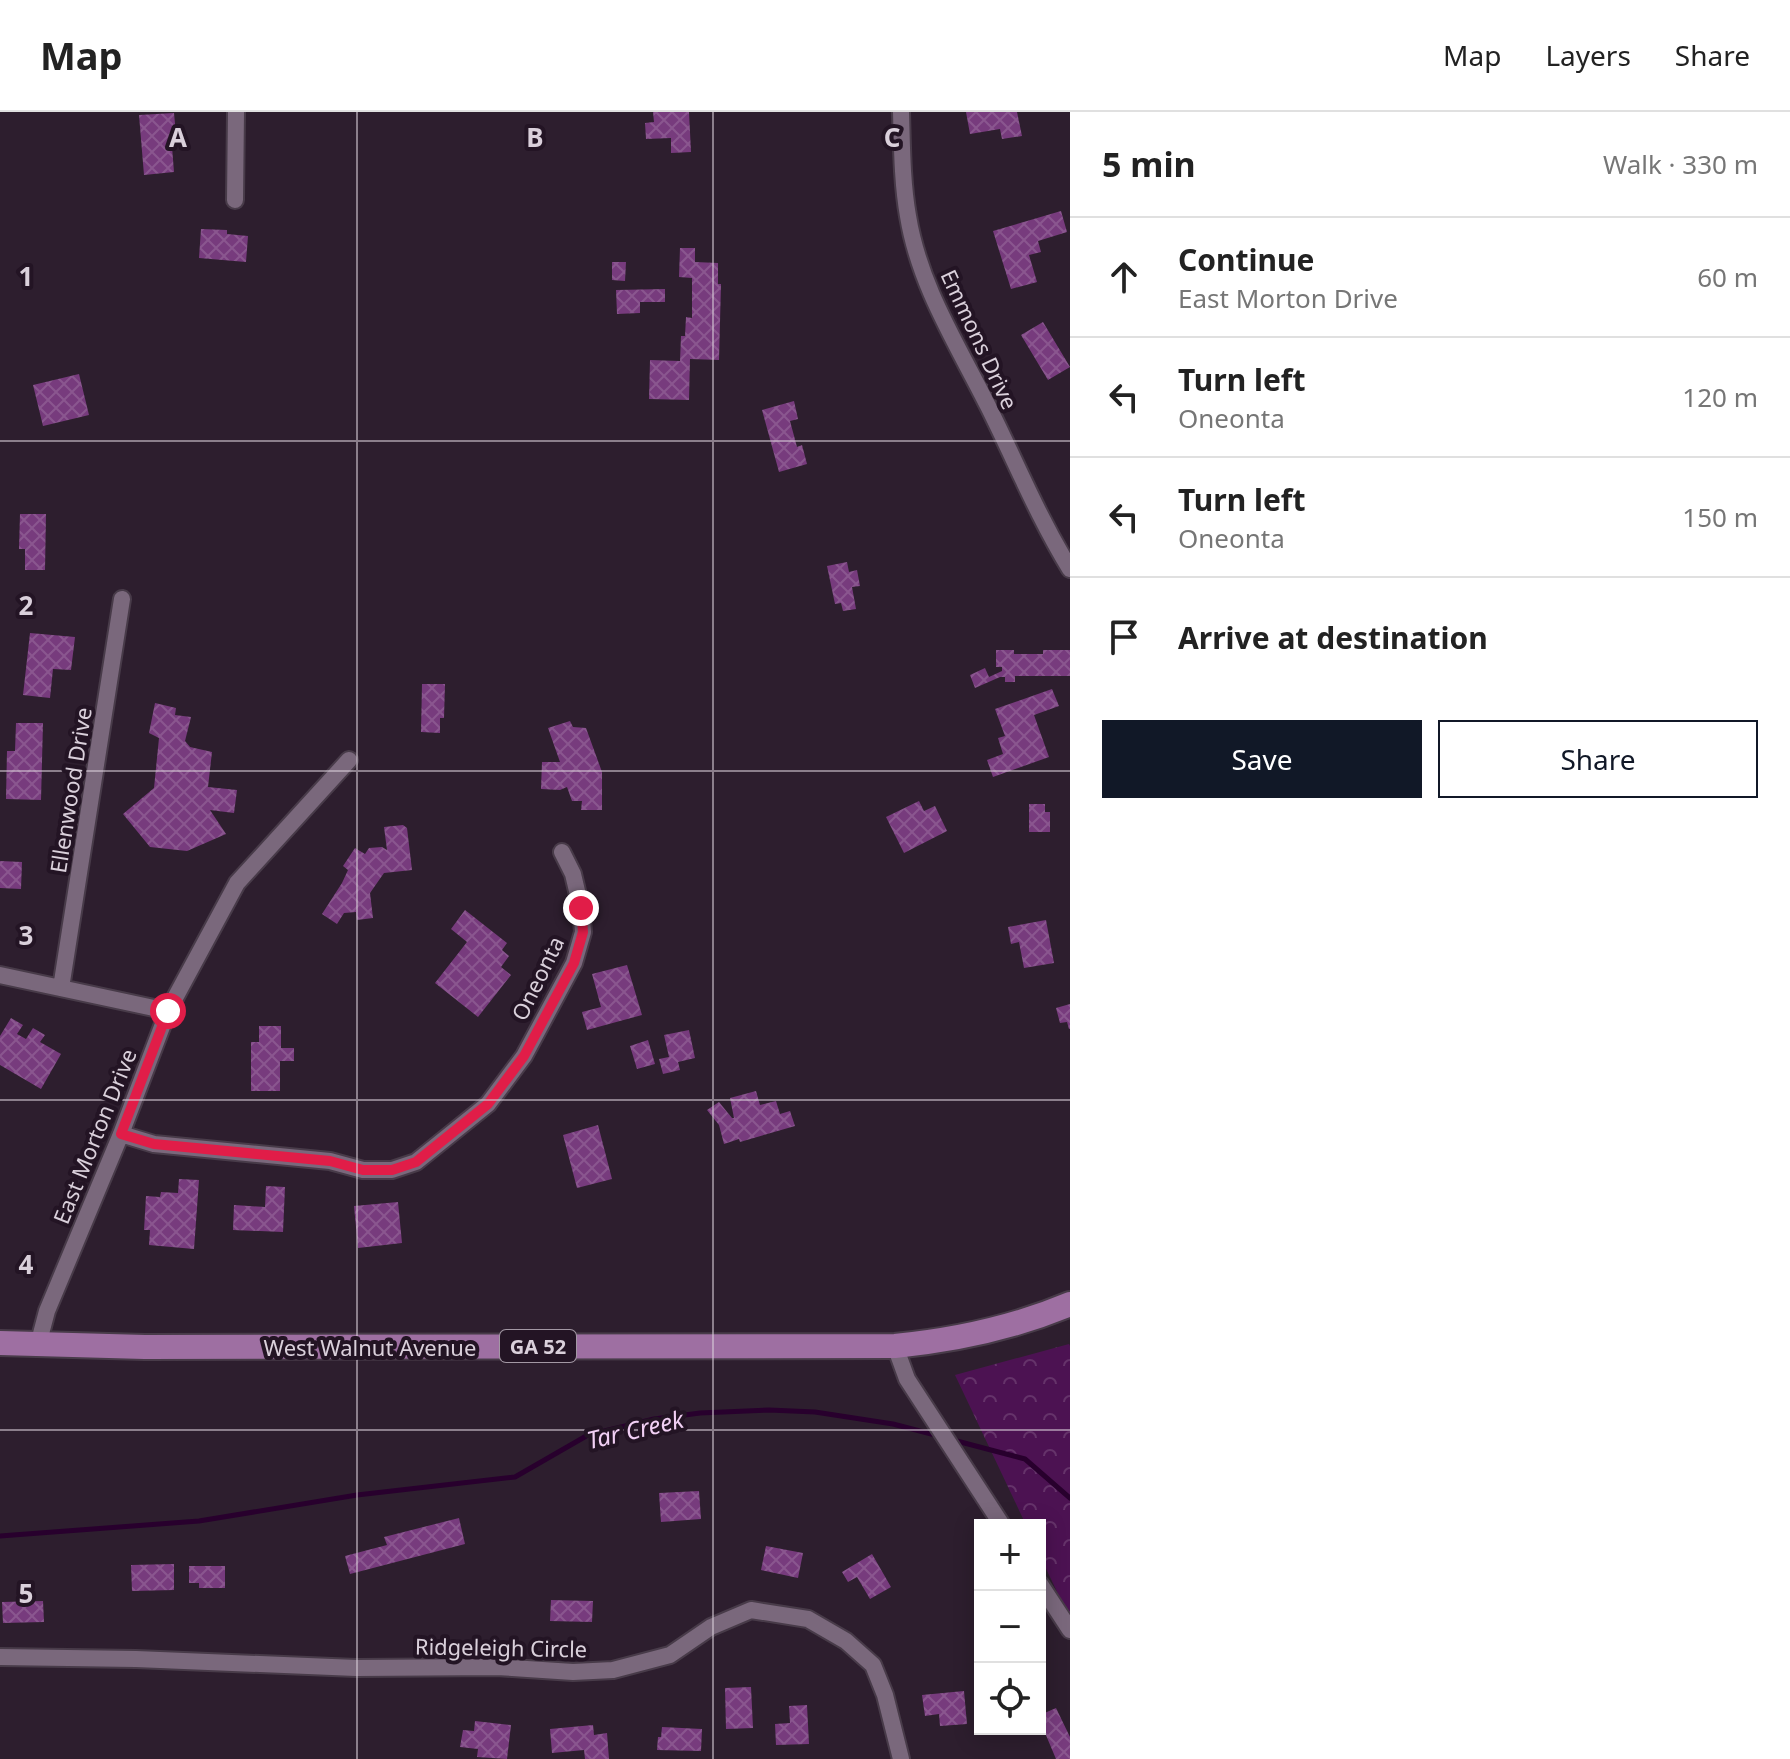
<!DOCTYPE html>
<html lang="en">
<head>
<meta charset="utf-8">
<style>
	:root { --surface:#fff; --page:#f6f6f6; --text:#222; --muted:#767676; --line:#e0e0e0; --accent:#111827 }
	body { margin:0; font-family:"Noto Sans",sans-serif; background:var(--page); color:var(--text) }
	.controls { position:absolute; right:24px; bottom:24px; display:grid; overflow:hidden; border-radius:0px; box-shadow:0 4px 20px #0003 }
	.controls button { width:72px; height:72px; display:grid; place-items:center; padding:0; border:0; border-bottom:2px solid var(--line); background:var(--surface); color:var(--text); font:40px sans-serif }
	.stop { position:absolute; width:24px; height:24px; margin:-18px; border:6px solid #e11d48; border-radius:50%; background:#fff }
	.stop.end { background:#e11d48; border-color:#fff; box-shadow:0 2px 8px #0008 }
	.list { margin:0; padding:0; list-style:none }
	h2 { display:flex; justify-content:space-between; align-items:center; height:104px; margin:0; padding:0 32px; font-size:34px }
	h2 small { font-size:26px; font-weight:400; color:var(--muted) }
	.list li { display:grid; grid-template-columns:52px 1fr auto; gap:24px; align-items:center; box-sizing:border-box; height:120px; padding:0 32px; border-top:2px solid var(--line) }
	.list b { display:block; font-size:30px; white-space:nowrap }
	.list p { margin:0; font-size:26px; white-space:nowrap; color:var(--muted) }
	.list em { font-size:26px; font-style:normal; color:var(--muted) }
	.actions { display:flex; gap:16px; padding:24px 32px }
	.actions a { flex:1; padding:18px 0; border:2px solid var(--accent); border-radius:0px; text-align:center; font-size:28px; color:var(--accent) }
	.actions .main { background:var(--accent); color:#fff }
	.icon { flex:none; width:44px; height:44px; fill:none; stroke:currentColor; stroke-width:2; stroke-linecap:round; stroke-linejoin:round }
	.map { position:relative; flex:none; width:1070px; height:1647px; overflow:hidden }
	header { display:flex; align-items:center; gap:48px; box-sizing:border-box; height:112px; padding:0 40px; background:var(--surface); border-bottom:2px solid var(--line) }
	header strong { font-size:38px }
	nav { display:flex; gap:44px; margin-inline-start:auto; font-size:28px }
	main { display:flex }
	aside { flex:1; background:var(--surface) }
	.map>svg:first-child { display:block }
	.park { fill:url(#park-crowns) }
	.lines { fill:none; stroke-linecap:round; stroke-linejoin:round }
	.stream { stroke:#28002d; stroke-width:5 }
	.building { fill:url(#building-cross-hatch) }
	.street-casing { stroke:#483b49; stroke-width:20 }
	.primary-casing { stroke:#483b49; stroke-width:28 }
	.street { stroke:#7a687c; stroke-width:16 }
	.primary { stroke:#9e6fa2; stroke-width:24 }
	.route { stroke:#e11d48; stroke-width:10 }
	.grid { fill:none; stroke:#dad0db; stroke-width:2; stroke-opacity:0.55 }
	.labels { text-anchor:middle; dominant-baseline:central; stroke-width:8; stroke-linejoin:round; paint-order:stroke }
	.shield { fill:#231424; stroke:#a398a4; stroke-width:2 }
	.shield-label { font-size:20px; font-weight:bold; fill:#dad0db }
	.street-label { font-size:22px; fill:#dad0db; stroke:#231424 }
	.water-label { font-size:24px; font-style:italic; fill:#f2d0f5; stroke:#231424 }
	.grid-label { font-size:26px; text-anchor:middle; font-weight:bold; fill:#dad0db; stroke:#231424; stroke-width:8; stroke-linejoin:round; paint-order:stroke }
</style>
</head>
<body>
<header>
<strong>Map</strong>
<nav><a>Map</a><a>Layers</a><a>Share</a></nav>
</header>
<main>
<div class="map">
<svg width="1070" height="1647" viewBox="0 0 1070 1647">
	<defs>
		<pattern id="park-crowns" width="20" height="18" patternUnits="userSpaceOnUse" patternTransform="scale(2)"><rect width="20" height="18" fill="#4c1252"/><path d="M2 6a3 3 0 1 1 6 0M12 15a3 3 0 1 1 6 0" fill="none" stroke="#65336a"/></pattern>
		<pattern id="building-cross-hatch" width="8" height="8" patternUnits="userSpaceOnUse" patternTransform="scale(2)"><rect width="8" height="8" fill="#773b7d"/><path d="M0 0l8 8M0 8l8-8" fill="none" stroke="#8a568f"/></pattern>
	</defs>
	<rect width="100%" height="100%" fill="#2d1e2e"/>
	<!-- park -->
	<path class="park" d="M 1069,1232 L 1070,1234 L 1070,1507 L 1040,1444 L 1040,1413 L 1026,1413 L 955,1263 Z"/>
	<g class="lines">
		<!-- stream -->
		<path class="stream" d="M 953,1328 L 1025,1347 L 1070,1386
			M 0,1424 L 199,1409 L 357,1383 L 515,1365 L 588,1323 L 654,1307 L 700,1301 L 769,1298 L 815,1300 L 893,1312 L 939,1324"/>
	</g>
	<!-- building -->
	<path class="building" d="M 653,0 L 689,0 L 691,40 L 671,41 L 671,26 L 646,27 L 645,11 L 654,10 Z
		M 966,0 L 1017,0 L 1022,24 L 1002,27 L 1000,17 L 970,22 Z
		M 174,1 L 176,22 L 171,22 L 174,60 L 144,63 L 139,3 Z
		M 1061,99 L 1067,120 L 1038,129 L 1041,140 L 1029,143 L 1037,170 L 1011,177 L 993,119 Z
		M 201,117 L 227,118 L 227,122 L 248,124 L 246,150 L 199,146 Z
		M 680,136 L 695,136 L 695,150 L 718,151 L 718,172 L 721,172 L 719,248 L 690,247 L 689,288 L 649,287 L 650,248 L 680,249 L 681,224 L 685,224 L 686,205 L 692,206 L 692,166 L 679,165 Z
		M 612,150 L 626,150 L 625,169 L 612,168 Z
		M 665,177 L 665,190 L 640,190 L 640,201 L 617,202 L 616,178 Z
		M 1043,210 L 1070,255 L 1048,268 L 1021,223 Z
		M 79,262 L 89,303 L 43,314 L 33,273 Z
		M 794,289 L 798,307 L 790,309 L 797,335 L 802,333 L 807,352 L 779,360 L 762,298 Z
		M 20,402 L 46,402 L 45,458 L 25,458 L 25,437 L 19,437 Z
		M 847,450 L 849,460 L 857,458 L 860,474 L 852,475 L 856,497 L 843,499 L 841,491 L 835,492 L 827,454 Z
		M 30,521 L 75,525 L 71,558 L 53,557 L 50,586 L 23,583 Z
		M 996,538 L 1014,538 L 1014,542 L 1043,542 L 1043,538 L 1070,538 L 1070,564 L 1015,564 L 1015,570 L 1005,570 L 1005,565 L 1000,565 L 975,576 L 970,563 L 985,556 L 989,565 L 1002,559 L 1002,555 L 996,555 Z
		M 422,572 L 445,572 L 444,606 L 440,606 L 440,621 L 421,620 Z
		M 1052,577 L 1059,594 L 1034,603 L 1049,645 L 993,665 L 987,648 L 1003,642 L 998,626 L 1005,624 L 995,597 Z
		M 155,591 L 176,596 L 175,603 L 191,605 L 185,629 L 190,635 L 212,640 L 208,675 L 237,678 L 234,701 L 210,698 L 226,722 L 187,739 L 150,735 L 123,702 L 154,676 L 159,626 L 149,621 Z
		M 570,609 L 573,615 L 586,616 L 602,660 L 602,698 L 581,698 L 582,689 L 572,689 L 567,675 L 560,678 L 541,677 L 542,650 L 560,650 L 548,616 Z
		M 16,611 L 43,611 L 41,688 L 6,687 L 7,639 L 15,639 Z
		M 919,689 L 924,699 L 935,694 L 947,719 L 904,741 L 886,705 Z
		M 1029,692 L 1045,692 L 1045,700 L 1050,700 L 1050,720 L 1029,720 Z
		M 403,713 L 407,716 L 412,758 L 384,761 L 370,781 L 373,806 L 357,808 L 356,800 L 344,801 L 337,812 L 322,802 L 342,771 L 348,758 L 343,754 L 355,736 L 365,742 L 369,736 L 382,735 L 387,738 L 384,715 Z
		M 0,749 L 22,750 L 21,777 L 0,776 Z
		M 465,798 L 507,831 L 502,838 L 509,844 L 501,855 L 511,863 L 478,905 L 435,871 L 467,830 L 451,817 Z
		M 1046,808 L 1054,851 L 1024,856 L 1019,830 L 1011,832 L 1008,815 Z
		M 627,853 L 642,903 L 587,918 L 582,900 L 601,895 L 592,862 Z
		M 1070,892 L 1070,917 L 1069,917 L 1067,910 L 1060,911 L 1056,896 Z
		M 11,906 L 23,913 L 17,922 L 26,927 L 33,916 L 45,923 L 40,930 L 61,942 L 41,977 L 0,953 L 0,924 Z
		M 259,914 L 281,914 L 281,936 L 294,936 L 294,949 L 280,949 L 280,979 L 251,979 L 251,930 L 259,930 Z
		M 689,918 L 695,946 L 678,950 L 680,958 L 663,962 L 659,947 L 669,945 L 664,923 Z
		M 648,928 L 655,952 L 637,957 L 630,934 Z
		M 756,979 L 760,993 L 776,989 L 780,1002 L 790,999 L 795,1014 L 740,1030 L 739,1027 L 724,1032 L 719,1013 L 707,998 L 719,990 L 732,1006 L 734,1006 L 730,986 Z
		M 598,1013 L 612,1067 L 577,1076 L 563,1023 Z
		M 179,1067 L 199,1068 L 194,1137 L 149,1133 L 150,1118 L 144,1118 L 146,1084 L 160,1085 L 161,1080 L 178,1081 Z
		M 266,1074 L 285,1075 L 283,1120 L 233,1118 L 234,1093 L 265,1095 Z
		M 398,1090 L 402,1131 L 358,1136 L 354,1094 Z
		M 699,1379 L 701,1407 L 661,1410 L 659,1381 Z
		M 459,1406 L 465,1432 L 350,1462 L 345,1444 L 387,1433 L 384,1425 Z
		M 766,1434 L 803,1441 L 798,1466 L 761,1458 Z
		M 872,1442 L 891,1475 L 870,1487 L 857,1465 L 848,1470 L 842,1460 Z
		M 174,1452 L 174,1478 L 132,1479 L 131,1453 Z
		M 189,1454 L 225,1454 L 225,1476 L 199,1476 L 199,1471 L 189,1471 Z
		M 551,1488 L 593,1489 L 592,1510 L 550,1509 Z
		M 43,1489 L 44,1510 L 3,1511 L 2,1490 Z
		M 751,1575 L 753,1616 L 726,1617 L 725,1576 Z
		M 964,1579 L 967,1612 L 940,1614 L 939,1602 L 925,1604 L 922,1583 Z
		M 807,1593 L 809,1632 L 776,1633 L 775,1612 L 790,1611 L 789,1594 Z
		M 1056,1596 L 1070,1625 L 1070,1647 L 1056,1647 L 1040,1609 L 1040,1603 Z
		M 475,1609 L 511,1613 L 507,1647 L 477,1645 L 478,1637 L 460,1635 L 463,1618 L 474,1619 Z
		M 593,1613 L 594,1623 L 607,1621 L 609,1647 L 585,1647 L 584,1638 L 552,1641 L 550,1617 Z
		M 662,1615 L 702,1617 L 701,1639 L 657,1638 L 658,1625 L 661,1625 Z"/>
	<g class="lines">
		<defs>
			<path id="street" d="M 901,0 C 902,34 902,70 908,104 C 919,173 957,232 988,294 C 1016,350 1037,403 1070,457
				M 235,88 L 236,0
				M 0,863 L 168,899
				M 61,876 L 122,487
				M 121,1022 L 154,1032 L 330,1049 L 363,1058 L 392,1058 L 416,1050 L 488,992 L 524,944 L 574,851 L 583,820 L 581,796 L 573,762 L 562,740
				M 38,1233 L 47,1199 L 121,1022 L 168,899 L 237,771 L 349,648
				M 895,1234 L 907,1267 L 1002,1413
				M 1040,1472 L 1070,1518
				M 0,1545 L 136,1547 L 356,1556 L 497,1555 L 573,1560 L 613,1558 L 670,1543 L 711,1515 L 751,1498 L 808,1507 L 846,1529 L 873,1553 L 885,1583 L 901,1647"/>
			<path id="primary" d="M 0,1231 L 145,1235 L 895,1234 C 956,1228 1013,1216 1070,1192"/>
		</defs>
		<!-- street casing -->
		<use href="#street" class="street-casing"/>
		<!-- primary casing -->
		<use href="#primary" class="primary-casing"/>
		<!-- street -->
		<use href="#street" class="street"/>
		<!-- primary -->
		<use href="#primary" class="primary"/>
	</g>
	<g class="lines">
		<!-- route -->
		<path class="route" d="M 168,899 L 121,1022 L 154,1032 L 330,1049 L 363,1058 L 392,1058 L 416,1050 L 488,992 L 524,944 L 574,851 L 583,820 L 581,796"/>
	</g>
	<!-- grid -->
	<path class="grid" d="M 357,0 L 357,1647M 713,0 L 713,1647M 0,329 L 1070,329M 0,659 L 1070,659M 0,988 L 1070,988M 0,1318 L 1070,1318"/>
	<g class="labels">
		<!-- shield labels -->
		<rect class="shield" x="500" y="1218" width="76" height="32" rx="6"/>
		<g class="shield-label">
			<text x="538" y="1234">GA 52</text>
		</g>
		<!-- street labels -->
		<g class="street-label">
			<text transform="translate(980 227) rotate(65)">Emmons Drive</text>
			<text transform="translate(70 678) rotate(-81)">Ellenwood Drive</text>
			<text transform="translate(537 866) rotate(-64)">Oneonta</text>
			<text transform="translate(94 1024) rotate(-68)">East Morton Drive</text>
			<text x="370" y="1235">West Walnut Avenue</text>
			<text transform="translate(501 1535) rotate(1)">Ridgeleigh Circle</text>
		</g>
		<!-- water labels -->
		<g class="water-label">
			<text transform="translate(635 1317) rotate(-13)">Tar Creek</text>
		</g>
	</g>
	<g class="grid-label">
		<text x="178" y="35">A</text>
		<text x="535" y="35">B</text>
		<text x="892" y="35">C</text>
		<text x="26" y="174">1</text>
		<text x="26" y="503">2</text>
		<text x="26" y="833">3</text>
		<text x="26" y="1162">4</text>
		<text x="26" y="1491">5</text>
	</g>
</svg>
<div class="controls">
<button>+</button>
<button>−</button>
<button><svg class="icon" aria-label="locate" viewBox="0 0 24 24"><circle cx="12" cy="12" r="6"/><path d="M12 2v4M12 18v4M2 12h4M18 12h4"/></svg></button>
</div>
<div class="stop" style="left:168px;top:899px"></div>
<div class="stop end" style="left:581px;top:796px"></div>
</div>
<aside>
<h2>5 min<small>Walk · 330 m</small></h2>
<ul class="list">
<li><svg class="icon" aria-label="ahead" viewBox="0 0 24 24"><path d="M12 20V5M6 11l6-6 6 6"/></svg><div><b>Continue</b><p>East Morton Drive</p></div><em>60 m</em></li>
<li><svg class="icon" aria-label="left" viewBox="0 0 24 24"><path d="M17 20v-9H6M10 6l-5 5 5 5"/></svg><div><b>Turn left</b><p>Oneonta</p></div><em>120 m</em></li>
<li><svg class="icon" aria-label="left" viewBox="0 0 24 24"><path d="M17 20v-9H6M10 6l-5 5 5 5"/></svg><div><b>Turn left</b><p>Oneonta</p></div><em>150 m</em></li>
<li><svg class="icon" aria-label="arrive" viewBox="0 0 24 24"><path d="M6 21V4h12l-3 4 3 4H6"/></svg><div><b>Arrive at destination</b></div></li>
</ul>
<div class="actions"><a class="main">Save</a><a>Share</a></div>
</aside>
</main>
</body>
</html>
